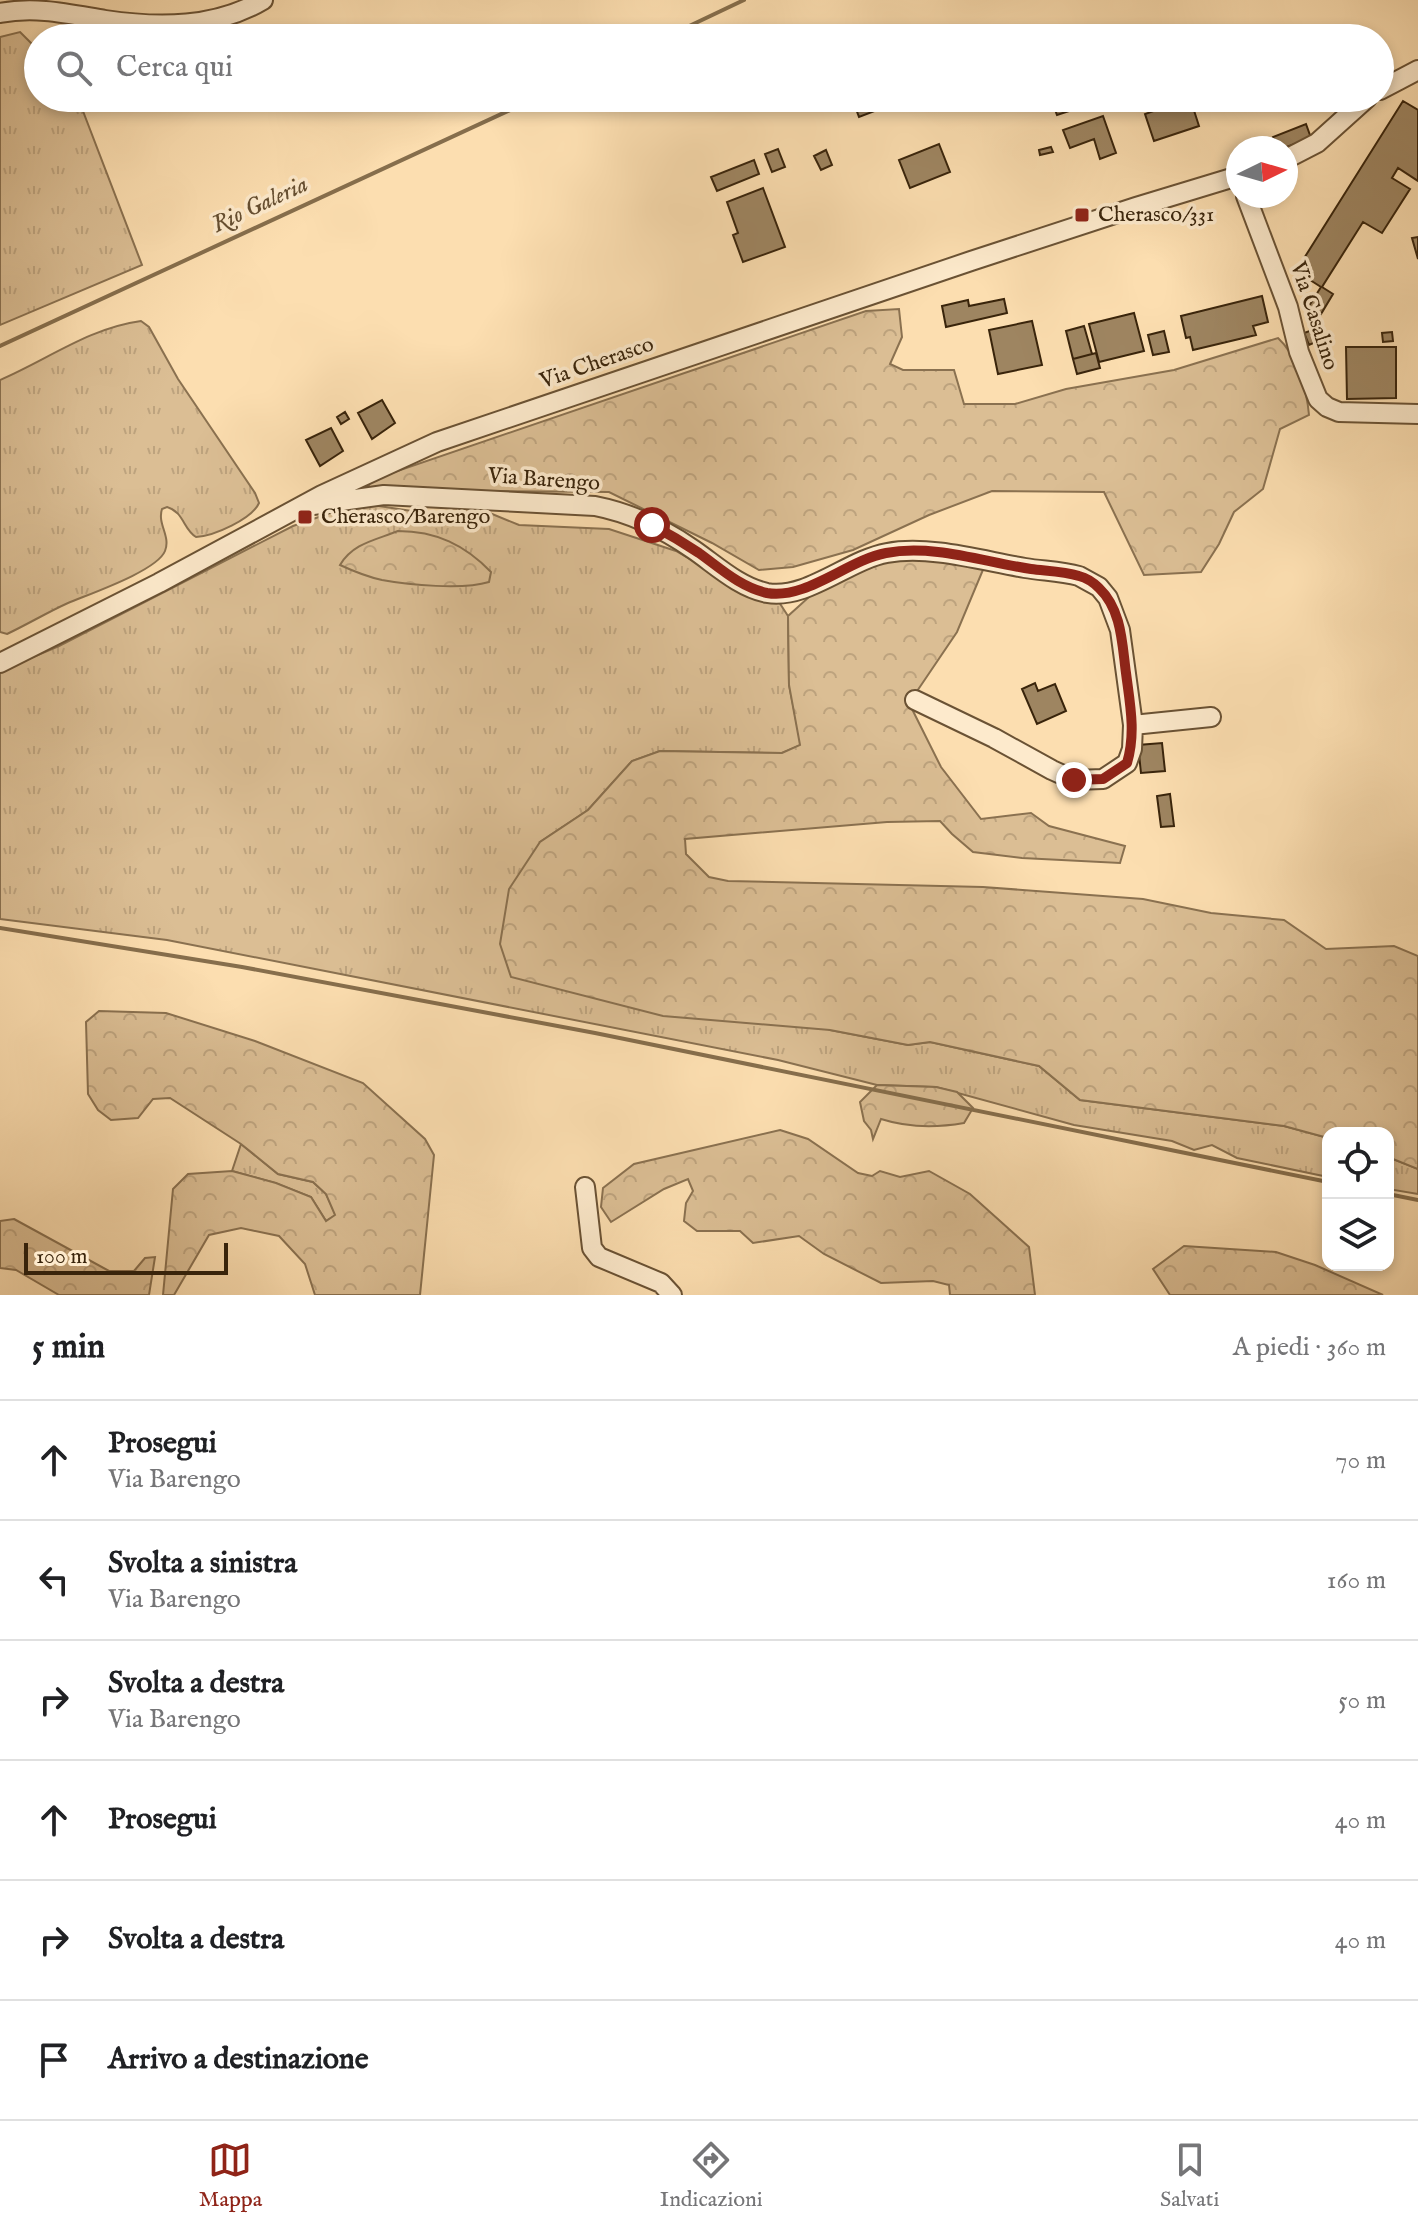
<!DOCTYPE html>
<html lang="it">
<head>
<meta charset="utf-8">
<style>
	:root { --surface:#fff; --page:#f2f2f2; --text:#202124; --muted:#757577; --line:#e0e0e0; --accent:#8f2418 }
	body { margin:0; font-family:"IM FELL English",serif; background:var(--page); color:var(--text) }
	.controls { position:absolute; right:24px; bottom:24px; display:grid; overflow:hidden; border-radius:16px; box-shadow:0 4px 12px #0003 }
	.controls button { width:72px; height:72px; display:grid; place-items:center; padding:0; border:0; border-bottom:2px solid var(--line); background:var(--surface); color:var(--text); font:40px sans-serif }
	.compass { position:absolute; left:1226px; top:136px; width:72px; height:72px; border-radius:50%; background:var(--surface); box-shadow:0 4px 12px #0003; rotate:85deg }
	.scale { position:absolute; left:24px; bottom:20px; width:204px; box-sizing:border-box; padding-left:8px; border:4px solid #39240b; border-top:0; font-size:22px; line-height:28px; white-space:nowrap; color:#39240b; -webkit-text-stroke:6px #fdeacc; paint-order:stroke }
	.stop { position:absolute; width:24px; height:24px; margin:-18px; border:6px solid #8f2418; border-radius:50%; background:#fff }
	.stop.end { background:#8f2418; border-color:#fff; box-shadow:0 2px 8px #0008 }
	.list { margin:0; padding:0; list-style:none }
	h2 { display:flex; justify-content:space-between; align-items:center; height:104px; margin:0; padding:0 32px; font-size:34px }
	h2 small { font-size:26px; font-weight:400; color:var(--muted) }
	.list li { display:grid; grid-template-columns:52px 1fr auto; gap:24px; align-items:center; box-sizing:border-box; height:120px; padding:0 32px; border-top:2px solid var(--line) }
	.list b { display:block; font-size:30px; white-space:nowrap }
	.list p { margin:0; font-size:26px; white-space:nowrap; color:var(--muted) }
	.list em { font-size:26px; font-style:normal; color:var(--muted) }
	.icon { flex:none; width:44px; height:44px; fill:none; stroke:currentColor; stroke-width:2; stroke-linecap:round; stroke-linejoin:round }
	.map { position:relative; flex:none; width:1418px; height:1295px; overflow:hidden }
	.search { position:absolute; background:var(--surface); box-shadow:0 4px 12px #0003; left:24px; right:24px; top:24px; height:88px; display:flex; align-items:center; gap:20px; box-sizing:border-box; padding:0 28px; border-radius:44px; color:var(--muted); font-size:30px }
	.sheet { height:824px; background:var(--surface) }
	nav { display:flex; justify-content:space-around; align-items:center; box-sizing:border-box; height:112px; border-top:2px solid var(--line); background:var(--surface); font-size:22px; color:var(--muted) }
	nav a { display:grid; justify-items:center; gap:4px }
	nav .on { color:var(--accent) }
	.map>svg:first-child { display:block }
	.grass { fill:url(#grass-tufts); stroke:#8a7150; stroke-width:2 }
	.forest { fill:url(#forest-crowns); stroke:#8a7150; stroke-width:2 }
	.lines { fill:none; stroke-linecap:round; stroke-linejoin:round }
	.stream { stroke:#866e4c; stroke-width:4 }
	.building { fill:#9e8561; stroke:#39240b; stroke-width:2 }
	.minor-casing { stroke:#6a5234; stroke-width:22 }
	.minor { stroke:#fdeacc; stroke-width:18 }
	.route { stroke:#8f2418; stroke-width:10 }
	.poi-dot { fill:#8f2418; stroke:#fdeacc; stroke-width:3 }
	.labels { text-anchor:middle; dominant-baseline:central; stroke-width:7; stroke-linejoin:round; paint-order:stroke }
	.poi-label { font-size:22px; fill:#39240b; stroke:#fdeacc; text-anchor:start }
	.street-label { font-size:22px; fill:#39240b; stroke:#fdeacc }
	.water-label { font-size:24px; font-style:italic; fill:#664f31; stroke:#fdeacc }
</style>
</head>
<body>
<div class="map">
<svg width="1418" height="1295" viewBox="0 0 1418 1295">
	<defs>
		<pattern id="grass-tufts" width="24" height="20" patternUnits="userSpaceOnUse" patternTransform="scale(2)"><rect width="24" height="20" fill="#dbbe94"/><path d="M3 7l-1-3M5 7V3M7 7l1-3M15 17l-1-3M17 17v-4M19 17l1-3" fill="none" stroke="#bda37e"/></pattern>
		<pattern id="forest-crowns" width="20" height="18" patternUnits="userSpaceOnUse" patternTransform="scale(2)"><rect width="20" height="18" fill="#dbbe94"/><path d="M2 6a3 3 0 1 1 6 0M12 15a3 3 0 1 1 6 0" fill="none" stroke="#bda37e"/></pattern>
	</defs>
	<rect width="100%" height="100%" fill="#fcdeb0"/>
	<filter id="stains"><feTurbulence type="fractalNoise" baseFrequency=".0025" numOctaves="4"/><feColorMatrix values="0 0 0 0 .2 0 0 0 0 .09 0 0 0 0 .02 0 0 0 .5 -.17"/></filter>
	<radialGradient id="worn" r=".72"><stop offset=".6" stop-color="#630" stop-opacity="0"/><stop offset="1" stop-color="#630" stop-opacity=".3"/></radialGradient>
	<!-- grass -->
	<path class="grass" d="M 20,32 L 38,50 L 38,98 L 75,98 L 81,106 L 142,265 L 0,325 L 0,37 Z
		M 141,321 L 149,327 L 178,379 L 255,493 L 259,503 C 252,519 214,536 196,537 C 183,529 184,512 167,507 L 162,509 C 157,524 171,536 165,551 C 157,571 89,594 68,603 C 48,612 28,624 7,634 L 0,632 L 0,380 C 47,360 89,328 141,321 Z
		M 359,503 L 425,513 L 485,511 L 519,525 L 609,529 L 676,551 L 738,587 L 775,596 L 788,616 L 789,685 L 801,745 L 782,753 L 660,751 L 632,761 L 588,810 L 540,842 L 830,1030 L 908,1045 L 930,1042 L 1039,1066 L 1080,1100 L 1284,1126 L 1328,1138 L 1328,1177 L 1237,1158 L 1212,1145 L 1194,1150 L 1172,1141 L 1074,1125 L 936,1087 L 877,1085 L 778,1060 L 167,940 L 0,919 L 0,671 L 59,646 L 293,526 Z
		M 241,1144 L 278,1174 L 313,1182 L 326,1194 L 336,1215 L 326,1221 L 311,1197 L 275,1183 L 232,1171 Z
		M 1388,1157 L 1418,1169 L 1418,1194 L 1388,1189 Z"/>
	<!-- forest -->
	<path class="forest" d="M 899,309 L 902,337 L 890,364 L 903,370 L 954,370 L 964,404 L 1015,404 L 1066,389 L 1174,370 L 1278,338 C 1297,355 1307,391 1309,415 L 1280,429 L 1263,489 L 1234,512 L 1219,544 L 1201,572 L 1144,575 L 1104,492 L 992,491 L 929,515 L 853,550 L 793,567 L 759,570 L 712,543 L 609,492 L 463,491 L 365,496 L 371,480 L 866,311 Z
		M 398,531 C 436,531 465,545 491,572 L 489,582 C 463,590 409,585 382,580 C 368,577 353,571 340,565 C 353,543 376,540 398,531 Z
		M 927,555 L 985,565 L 957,632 L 909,703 L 941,767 L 981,819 L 1031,813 L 1049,826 L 1125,846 L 1120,863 L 1022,858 L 973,852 L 952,834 L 940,821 L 887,822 L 685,839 L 686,854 L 709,877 L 728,881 L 983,887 L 1143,899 L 1211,913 L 1284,920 L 1326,949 L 1394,946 L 1418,956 L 1418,1169 L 1388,1157 L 1388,1133 L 1328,1133 L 1328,1138 L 1284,1126 L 1080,1100 L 1039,1066 L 930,1042 L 908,1045 L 830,1030 L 663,1016 L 511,977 L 500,944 L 509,889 L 540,842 L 588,810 L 632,761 L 660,751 L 782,753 L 800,745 L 789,685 L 788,616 L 820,587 L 886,560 Z
		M 99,1011 L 166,1013 L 255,1041 L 363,1083 L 425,1139 L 434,1155 L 420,1295 L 315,1295 L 305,1264 L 279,1236 L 241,1228 L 209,1235 L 174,1295 L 163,1295 L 173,1189 L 188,1174 L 232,1171 L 276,1183 L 311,1197 L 326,1221 L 335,1215 L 326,1194 L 313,1182 L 278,1174 L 241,1144 L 170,1098 L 153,1099 L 138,1118 L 111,1120 L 98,1110 L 88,1094 L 86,1022 Z
		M 877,1085 L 936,1087 L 957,1092 L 973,1108 L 964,1123 C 935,1128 909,1128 881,1119 L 873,1139 L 871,1130 L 864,1121 L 860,1102 Z
		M 780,1130 L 808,1139 L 858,1173 L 872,1176 L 880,1171 L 900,1177 L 929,1171 L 970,1194 L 1029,1247 L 1035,1295 L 950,1295 L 949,1285 L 933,1281 L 881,1283 L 824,1254 L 799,1236 L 753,1243 L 740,1231 L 697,1231 L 684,1221 L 686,1203 L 693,1191 L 688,1179 L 664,1189 L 611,1222 L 601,1207 L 603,1188 L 634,1164 Z
		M 14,1219 L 109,1271 L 134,1271 L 145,1258 L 155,1257 L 149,1295 L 59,1295 L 16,1270 L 0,1268 L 0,1221 Z
		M 1184,1246 L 1276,1252 L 1315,1265 L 1383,1295 L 1170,1295 L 1153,1269 Z"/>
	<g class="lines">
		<!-- stream -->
		<path class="stream" d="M 664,38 L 744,0
			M 0,346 L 536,98
			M 0,928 L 242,967 L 595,1033 L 1328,1182
			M 1388,1194 L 1418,1200"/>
	</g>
	<!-- building -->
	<path class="building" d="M 852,98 L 891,98 L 893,104 L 859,117 Z
		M 1068,98 L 1075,98 L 1078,108 L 1057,115 L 1053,104 Z
		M 1190,98 L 1199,126 L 1154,141 L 1145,114 Z
		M 1403,101 L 1418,110 L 1418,181 L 1398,168 L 1392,178 L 1410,189 L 1382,233 L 1363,222 L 1322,287 L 1333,294 L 1321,314 L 1309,306 L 1321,287 L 1296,271 Z
		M 1103,116 L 1116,153 L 1100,159 L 1094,139 L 1070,148 L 1063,130 Z
		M 1306,124 L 1311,138 L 1284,148 L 1277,148 L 1273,137 Z
		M 939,144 L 950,172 L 910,188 L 899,160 Z
		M 1051,147 L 1053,152 L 1040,155 L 1039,150 Z
		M 778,149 L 785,167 L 772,172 L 765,154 Z
		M 826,150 L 832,165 L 821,170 L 814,156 Z
		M 754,160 L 759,174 L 717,191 L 711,177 Z
		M 763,188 L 785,247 L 743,262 L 733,235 L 738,233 L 727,202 Z
		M 1418,237 L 1418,259 L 1412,238 Z
		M 1262,296 L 1268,322 L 1253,326 L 1256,335 L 1193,350 L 1190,337 L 1186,338 L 1181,316 Z
		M 1004,299 L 1007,313 L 946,327 L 942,306 L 968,300 L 969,306 Z
		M 1134,313 L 1144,351 L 1099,362 L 1089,324 Z
		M 1032,321 L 1042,365 L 998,374 L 989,330 Z
		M 1084,326 L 1092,354 L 1073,359 L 1066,331 Z
		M 1315,329 L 1323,333 L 1325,338 L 1309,345 L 1304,333 Z
		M 1164,331 L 1169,352 L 1153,355 L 1148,335 Z
		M 1392,332 L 1393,341 L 1383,342 L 1382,333 Z
		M 1346,347 L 1396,347 L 1396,398 L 1347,399 Z
		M 1096,353 L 1100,368 L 1077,374 L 1073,359 Z
		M 382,400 L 395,423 L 372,439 L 358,413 Z
		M 345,412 L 349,419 L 341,424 L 337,417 Z
		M 331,428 L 343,451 L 320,466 L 306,440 Z
		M 1035,683 L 1038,691 L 1055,684 L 1066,711 L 1037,724 L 1022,689 Z
		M 1162,743 L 1165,771 L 1141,773 L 1138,745 Z
		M 1170,794 L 1174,826 L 1161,827 L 1157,796 Z"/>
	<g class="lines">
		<defs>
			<path id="minor" d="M 0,13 C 36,6 69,14 105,20 C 159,28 216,28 263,0
				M 1380,90 L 1418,70
				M 1286,159 L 1317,143 L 1367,98
				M 1246,196 L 1288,307 L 1299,352 L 1318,399 L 1327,407 L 1339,412 L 1418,414
				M 313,505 L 384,495 L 595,506 C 631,513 664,529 694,550 C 717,566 739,587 767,593 C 807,600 848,560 887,553 C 930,545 983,561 1025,568 C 1043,571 1061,571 1079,576 L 1099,587 L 1108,598 L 1120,630 L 1133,725 L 1132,749 L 1127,763 L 1103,779 L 1074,780 L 1052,770 L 994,738 L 915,700
				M 0,663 L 159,583 L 322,495 L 437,442 L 971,261 L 1136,207 L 1238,176
				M 1133,725 L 1211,717
				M 585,1187 L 592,1248 L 599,1257 L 661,1283 L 672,1295"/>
		</defs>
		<!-- minor casing -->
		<use href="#minor" class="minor-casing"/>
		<!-- minor -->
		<use href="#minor" class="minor"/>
	</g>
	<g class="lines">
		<!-- route -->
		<path class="route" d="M 652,525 C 669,534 684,543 699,553 C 720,568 740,587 767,593 C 806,600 848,560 886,553 C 933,544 984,562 1031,569 C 1046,571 1063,571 1079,576 C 1087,578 1093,582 1099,588 C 1122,610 1122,644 1126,673 C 1130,704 1136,733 1127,763 L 1103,779 L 1074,780"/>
	</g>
	<!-- markers -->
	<g class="poi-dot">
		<rect x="1074" y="207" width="16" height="16" rx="4"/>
		<rect x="297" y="509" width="16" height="16" rx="4"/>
	</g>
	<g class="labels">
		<!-- poi labels -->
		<g class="poi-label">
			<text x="1098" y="215">Cherasco/331</text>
			<text x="321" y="517">Cherasco/Barengo</text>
		</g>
		<!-- street labels -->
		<g class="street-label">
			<text transform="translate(1314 316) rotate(72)">Via Casalino</text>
			<text transform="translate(597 363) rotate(-19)">Via Cherasco</text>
			<text transform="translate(544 480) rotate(4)">Via Barengo</text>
		</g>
		<!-- water labels -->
		<g class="water-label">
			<text transform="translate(260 205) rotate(-25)">Rio Galeria</text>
		</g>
	</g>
	<rect width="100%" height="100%" filter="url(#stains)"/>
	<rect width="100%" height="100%" fill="url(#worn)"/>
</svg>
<div class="controls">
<button><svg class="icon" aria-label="locate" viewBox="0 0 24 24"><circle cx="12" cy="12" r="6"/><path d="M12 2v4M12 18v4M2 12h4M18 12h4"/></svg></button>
<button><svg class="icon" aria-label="layers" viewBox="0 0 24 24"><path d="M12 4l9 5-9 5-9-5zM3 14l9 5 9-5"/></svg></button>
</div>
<svg class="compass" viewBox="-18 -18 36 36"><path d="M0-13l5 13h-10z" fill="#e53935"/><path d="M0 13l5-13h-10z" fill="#757577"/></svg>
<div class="scale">100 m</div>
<div class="stop" style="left:652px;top:525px"></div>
<div class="stop end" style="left:1074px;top:780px"></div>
<div class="search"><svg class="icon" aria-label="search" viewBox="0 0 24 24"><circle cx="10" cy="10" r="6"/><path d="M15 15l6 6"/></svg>Cerca qui</div>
</div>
<section class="sheet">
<h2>5 min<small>A piedi · 360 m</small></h2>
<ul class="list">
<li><svg class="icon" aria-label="ahead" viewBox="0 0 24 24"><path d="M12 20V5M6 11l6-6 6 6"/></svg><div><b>Prosegui</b><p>Via Barengo</p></div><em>70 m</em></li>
<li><svg class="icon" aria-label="left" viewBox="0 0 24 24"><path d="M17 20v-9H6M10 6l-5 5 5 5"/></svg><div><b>Svolta a sinistra</b><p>Via Barengo</p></div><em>160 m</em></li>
<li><svg class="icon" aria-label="right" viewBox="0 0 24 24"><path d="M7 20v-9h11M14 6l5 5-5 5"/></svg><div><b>Svolta a destra</b><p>Via Barengo</p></div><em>50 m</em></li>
<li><svg class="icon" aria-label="ahead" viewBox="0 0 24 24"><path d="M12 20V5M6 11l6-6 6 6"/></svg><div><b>Prosegui</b></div><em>40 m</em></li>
<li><svg class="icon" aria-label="right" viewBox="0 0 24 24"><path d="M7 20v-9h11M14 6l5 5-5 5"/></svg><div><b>Svolta a destra</b></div><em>40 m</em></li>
<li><svg class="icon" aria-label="arrive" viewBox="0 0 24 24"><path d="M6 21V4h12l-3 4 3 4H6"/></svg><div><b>Arrivo a destinazione</b></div></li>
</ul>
</section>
<nav>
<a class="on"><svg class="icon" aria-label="map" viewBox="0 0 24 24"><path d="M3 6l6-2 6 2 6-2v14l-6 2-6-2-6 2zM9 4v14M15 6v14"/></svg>Mappa</a>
<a><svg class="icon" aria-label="directions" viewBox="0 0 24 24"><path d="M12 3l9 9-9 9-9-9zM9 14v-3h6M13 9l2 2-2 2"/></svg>Indicazioni</a>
<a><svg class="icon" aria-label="saved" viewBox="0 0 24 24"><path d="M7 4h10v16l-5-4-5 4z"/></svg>Salvati</a>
</nav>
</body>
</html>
